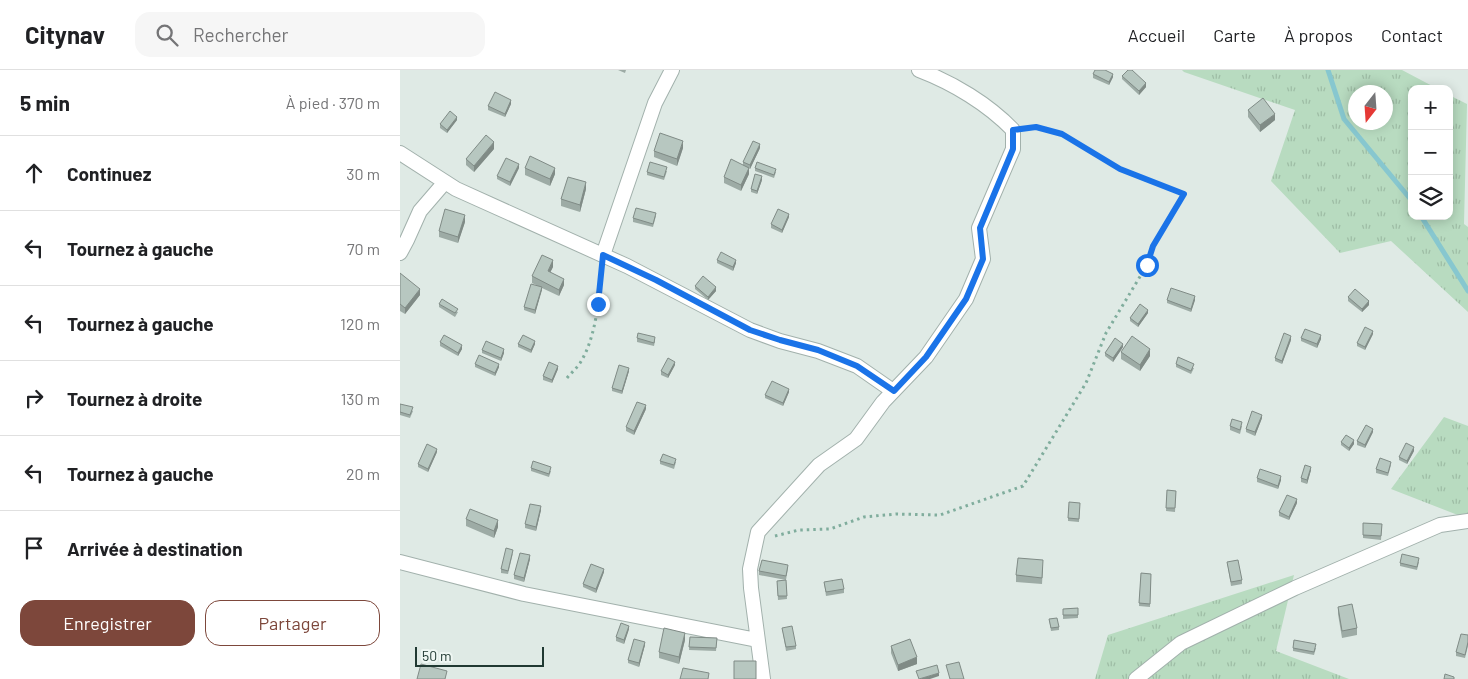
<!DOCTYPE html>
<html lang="fr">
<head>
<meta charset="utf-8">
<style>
	:root { --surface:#fff; --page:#f6f6f6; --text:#202124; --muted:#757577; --line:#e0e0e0; --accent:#7d473b }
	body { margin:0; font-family:Barlow,sans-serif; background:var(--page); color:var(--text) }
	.controls { position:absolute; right:15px; top:15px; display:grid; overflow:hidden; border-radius:10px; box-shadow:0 2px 12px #0003 }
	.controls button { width:45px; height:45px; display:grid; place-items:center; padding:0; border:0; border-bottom:1px solid var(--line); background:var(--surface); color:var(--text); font:25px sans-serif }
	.compass { position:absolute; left:948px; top:15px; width:45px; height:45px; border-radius:50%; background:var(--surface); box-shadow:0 2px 12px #0003; rotate:197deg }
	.scale { position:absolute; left:15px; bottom:12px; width:129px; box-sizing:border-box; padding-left:5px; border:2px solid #203932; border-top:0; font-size:14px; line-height:18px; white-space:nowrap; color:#203932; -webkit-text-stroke:4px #eff7f3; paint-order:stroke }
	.stop { position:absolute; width:15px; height:15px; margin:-11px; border:4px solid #1a73e8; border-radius:50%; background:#fff }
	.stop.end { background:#1a73e8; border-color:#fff; box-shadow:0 1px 5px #0008 }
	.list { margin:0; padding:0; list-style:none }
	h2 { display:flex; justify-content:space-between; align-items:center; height:65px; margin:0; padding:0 20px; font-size:21px }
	h2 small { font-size:16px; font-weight:400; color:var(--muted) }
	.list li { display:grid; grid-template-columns:32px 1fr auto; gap:15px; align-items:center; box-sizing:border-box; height:75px; padding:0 20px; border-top:1px solid var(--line) }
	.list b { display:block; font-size:19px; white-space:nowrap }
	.list em { font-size:16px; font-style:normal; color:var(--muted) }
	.actions { display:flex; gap:10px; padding:15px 20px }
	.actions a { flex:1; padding:11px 0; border:1px solid var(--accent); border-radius:15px; text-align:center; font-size:18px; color:var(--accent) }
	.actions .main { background:var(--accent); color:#fff }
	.icon { flex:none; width:28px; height:28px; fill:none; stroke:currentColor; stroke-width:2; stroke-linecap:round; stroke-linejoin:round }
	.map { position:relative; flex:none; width:1068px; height:609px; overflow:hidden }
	header { display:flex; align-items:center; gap:30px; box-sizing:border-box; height:70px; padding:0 25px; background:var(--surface); border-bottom:1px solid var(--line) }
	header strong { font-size:24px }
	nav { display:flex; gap:28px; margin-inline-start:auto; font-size:18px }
	.search { width:350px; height:45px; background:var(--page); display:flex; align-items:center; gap:12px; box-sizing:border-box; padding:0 18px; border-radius:15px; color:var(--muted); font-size:19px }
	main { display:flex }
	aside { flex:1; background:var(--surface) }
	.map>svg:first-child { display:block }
	.grass { fill:url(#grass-tufts); fill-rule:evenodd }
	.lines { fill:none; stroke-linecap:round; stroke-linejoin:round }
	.stream { stroke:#87c7cf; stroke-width:5 }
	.street-casing { stroke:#a2b1ac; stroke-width:16 }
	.path { stroke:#80ad9d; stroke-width:3; stroke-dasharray:2.5 4; stroke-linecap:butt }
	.street { stroke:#fff; stroke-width:14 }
	.wall { fill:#9daba5 }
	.shaded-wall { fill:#808b86 }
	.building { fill:#b7c7c0; stroke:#808b86 }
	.route { stroke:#1a73e8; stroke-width:6 }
</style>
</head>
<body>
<header>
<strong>Citynav</strong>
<div class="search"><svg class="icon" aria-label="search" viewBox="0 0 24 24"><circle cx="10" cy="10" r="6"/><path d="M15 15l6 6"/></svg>Rechercher</div>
<nav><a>Accueil</a><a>Carte</a><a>À propos</a><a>Contact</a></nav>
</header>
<main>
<aside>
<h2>5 min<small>À pied · 370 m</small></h2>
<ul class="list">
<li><svg class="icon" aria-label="ahead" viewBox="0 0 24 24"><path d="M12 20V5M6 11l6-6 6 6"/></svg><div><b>Continuez</b></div><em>30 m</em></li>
<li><svg class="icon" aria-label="left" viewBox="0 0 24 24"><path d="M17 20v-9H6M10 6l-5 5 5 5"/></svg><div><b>Tournez à gauche</b></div><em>70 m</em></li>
<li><svg class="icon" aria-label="left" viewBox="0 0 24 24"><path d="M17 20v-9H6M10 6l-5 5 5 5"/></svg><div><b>Tournez à gauche</b></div><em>120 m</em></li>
<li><svg class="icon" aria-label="right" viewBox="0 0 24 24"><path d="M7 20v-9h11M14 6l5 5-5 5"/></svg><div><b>Tournez à droite</b></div><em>130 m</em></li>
<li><svg class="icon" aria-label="left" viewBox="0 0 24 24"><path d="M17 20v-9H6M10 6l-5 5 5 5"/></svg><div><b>Tournez à gauche</b></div><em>20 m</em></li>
<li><svg class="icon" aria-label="arrive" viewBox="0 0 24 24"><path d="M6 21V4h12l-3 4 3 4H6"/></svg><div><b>Arrivée à destination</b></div></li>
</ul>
<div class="actions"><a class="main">Enregistrer</a><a>Partager</a></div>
</aside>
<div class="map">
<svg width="1068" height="609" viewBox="0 0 1068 609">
	<defs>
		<pattern id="grass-tufts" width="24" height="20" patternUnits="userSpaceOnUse" patternTransform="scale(1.25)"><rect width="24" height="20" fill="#b8dbc0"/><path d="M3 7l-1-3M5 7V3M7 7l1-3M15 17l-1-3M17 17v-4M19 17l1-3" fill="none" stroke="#9ebda5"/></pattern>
	</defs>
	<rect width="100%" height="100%" fill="#dfeae5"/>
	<!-- grass -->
	<path class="grass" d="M 782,0 L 1002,0 L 1038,19 L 1012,19 L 1012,146 L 1049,146 L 1049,25 L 1067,34 L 1064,154 L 1068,157 L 1068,242 L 991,171 L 940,183 L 871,111 L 895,40 L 784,2 ZM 956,22 L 986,22 L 986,52 L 956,52 Z
		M 1044,347 L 1068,356 L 1068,449 L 991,419 Z
		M 894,505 L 876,581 L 949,609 L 695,609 L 708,565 Z"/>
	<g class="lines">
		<!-- stream -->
		<path class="stream" d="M 928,0 L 944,49 L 1012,131
			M 1021,146 L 1068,221"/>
		<defs>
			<path id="street" d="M 0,83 L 56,119 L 227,196 L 350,260 L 380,271 L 418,281 L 457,296 L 493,321
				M 0,183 L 7,170 L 20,141 L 45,112
				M 203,185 L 255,33 L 272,0
				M 0,492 L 124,524 L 357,570
				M 363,609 L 351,518 L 350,499 L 358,462 L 419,395 L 456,369 L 483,332 L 526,287 L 566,229 L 583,189 L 579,158 L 613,79 L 613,60 C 588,34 553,13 519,0
				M 736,609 L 781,573 L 895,518 L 1040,455 L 1068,451"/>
		</defs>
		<!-- street casing -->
		<use href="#street" class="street-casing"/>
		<!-- path -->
		<path class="path" d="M 167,308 C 171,303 176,299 180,293 C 196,268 199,229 202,199
			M 375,466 L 399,460 L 430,459 L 464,447 L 496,444 L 540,445 L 623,416 L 686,313 L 706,263 L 747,195 L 753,175 L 784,124 C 763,116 740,109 720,99 C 691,84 661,54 626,58"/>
		<!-- street -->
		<use href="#street" class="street"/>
	</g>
	<!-- wall -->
	<path class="wall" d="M 218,0 L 226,0 L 225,3 Z
		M 693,4 L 713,7 L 709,15 L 693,8 Z
		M 722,6 L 746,17 L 739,25 L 722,9 Z
		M 111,34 L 105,47 L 88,40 L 88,36 Z
		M 848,40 L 875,50 L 860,62 L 848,47 Z
		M 57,50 L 47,63 L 40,58 L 40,54 Z
		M 283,78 L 277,96 L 254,87 L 254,81 Z
		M 360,78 L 350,99 L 349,98 L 349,104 L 341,121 L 324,113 L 324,107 L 343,95 L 343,92 Z
		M 94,79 L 74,102 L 66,95 L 66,89 Z
		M 119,98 L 110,116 L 97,109 L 97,106 Z
		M 125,98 L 155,104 L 150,116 L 125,105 Z
		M 355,98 L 376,102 L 374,108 L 355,101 Z
		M 267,101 L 264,110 L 247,105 L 247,102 Z
		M 362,110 L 357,124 L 351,122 L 351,119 Z
		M 186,119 L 180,142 L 161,136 L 161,129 Z
		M 256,146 L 253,157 L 233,152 L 233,148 Z
		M 389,147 L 382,163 L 371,158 L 371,154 Z
		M 65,152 L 58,173 L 39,167 L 39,161 Z
		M 317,190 L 336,193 L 333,201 L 317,193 Z
		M 153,197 L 150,202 L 164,215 L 159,226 L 142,218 L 135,244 L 124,240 L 124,237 L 136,215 L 132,213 L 132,206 Z
		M 0,203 L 20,225 L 5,244 L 0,241 Z
		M 295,216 L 316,221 L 308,230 L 295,219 Z
		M 948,227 L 969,235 L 962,242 L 948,231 Z
		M 767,230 L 795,230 L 791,242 L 767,233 Z
		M 39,234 L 58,242 L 55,247 L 39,237 Z
		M 748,243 L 738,257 L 730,251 L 730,248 Z
		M 973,264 L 965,280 L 957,276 L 957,273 Z
		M 237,268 L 255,271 L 254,276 L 237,272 Z
		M 901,268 L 921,269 L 917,278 L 901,271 Z
		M 891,270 L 882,294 L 875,291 L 875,288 Z
		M 40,272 L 62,279 L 58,286 L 40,276 Z
		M 118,274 L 135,274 L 131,283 L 118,277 Z
		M 723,277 L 713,292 L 705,286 L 705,283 Z
		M 82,280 L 104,283 L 101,291 L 82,283 Z
		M 721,282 L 750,286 L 740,301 L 721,289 Z
		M 75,294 L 99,297 L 95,306 L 75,297 Z
		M 776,294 L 794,298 L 791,304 L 776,297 Z
		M 275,295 L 268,308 L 261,305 L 261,301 Z
		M 158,299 L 152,313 L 143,310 L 143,306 Z
		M 229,301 L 222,324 L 212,321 L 212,318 Z
		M 389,322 L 383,336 L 365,328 L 365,325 Z
		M 0,334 L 13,341 L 10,348 L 0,345 Z
		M 246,339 L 234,365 L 226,361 L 226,357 Z
		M 862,348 L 855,366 L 846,362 L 846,359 Z
		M 830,356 L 842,356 L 840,364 L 830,360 Z
		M 973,362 L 965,378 L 957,375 L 957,371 Z
		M 941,372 L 954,374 L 949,381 L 941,375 Z
		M 1014,381 L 1007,394 L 999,390 L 999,387 Z
		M 37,382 L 28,402 L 18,397 L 18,394 Z
		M 260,391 L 276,392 L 274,399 L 260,394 Z
		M 991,395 L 988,406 L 976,403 L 976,399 Z
		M 131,398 L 151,401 L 149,407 L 131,401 Z
		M 911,400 L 907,414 L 901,412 L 901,408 Z
		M 857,408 L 881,410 L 878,419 L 857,412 Z
		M 767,420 L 776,421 L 775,442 L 766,441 Z
		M 897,433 L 889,450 L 879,446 L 879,442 Z
		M 680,437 L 679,452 L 668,451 L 668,448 Z
		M 141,440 L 136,461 L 125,458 L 125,454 Z
		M 66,449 L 98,457 L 94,468 L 66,456 Z
		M 963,453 L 982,454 L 981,470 L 963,468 Z
		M 113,483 L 108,504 L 101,503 L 101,499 Z
		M 130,489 L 124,512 L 114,509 L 114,505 Z
		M 827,492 L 842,510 L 842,514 L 831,516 Z
		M 1019,492 L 1017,500 L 1000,496 L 1000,493 Z
		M 643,497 L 642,514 L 616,512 L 616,505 Z
		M 388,498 L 386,510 L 359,505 L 359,501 Z
		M 204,502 L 196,523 L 183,517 L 183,514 Z
		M 741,503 L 751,504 L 750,537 L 739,536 Z
		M 386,510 L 387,529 L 378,530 L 377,511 Z
		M 424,512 L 444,519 L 444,523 L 426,526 Z
		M 938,537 L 957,558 L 957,565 L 942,568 L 938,544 Z
		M 678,538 L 678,548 L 663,549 L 663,539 Z
		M 649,549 L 659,557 L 659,560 L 651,561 Z
		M 382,558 L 396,576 L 396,579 L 386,581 Z
		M 229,559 L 224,574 L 216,571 L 216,567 Z
		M 1068,565 L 1068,576 L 1065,588 L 1056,586 L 1056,582 Z
		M 290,567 L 317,568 L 316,581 L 289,580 Z
		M 285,570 L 279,594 L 259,588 L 259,582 Z
		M 245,575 L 239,597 L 228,593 L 228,590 Z
		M 491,576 L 517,594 L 498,601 L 491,583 Z
		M 893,578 L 916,578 L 914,585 L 893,581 Z"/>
	<!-- shaded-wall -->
	<path class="shaded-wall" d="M 713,4 L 713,7 L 709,15 L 709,12 Z
		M 746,13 L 746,17 L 739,25 L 739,21 Z
		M 111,30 L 111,34 L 105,47 L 105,44 Z
		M 875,44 L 875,50 L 860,62 L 860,55 Z
		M 57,47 L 57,50 L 47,63 L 47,60 Z
		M 283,71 L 283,78 L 277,96 L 277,89 Z
		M 94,72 L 94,79 L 74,102 L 74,96 Z
		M 360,74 L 360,78 L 350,99 L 350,95 Z
		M 119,94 L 119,98 L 110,116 L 110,112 Z
		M 155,98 L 155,104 L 150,116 L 150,109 Z
		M 349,98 L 349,104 L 341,121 L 341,115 Z
		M 362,106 L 362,110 L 357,124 L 357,121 Z
		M 186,112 L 186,119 L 180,142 L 180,135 Z
		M 389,144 L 389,147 L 382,163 L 382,160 Z
		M 65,145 L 65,152 L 58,173 L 58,167 Z
		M 153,190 L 153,197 L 148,207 L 148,201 Z
		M 336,190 L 336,193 L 333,201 L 333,197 Z
		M 164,209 L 164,215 L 159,226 L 159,220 Z
		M 142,217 L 142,220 L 135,244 L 135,240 Z
		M 316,217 L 316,221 L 308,230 L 308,227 Z
		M 20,219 L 20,225 L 5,244 L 5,238 Z
		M 795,226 L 795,230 L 791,242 L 791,239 Z
		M 969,231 L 969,235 L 962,242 L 962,239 Z
		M 748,240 L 748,243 L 738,257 L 738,254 Z
		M 973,261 L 973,264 L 965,280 L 965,277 Z
		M 921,265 L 921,269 L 917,278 L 917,274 Z
		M 891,266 L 891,270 L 882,294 L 882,291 Z
		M 135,271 L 135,274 L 131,283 L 131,280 Z
		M 723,274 L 723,277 L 713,292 L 713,288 Z
		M 62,275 L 62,279 L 58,286 L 58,283 Z
		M 104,279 L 104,283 L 101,291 L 101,288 Z
		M 750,279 L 750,286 L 740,301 L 740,295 Z
		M 275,292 L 275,295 L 268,308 L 268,305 Z
		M 99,294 L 99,297 L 95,306 L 95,303 Z
		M 158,296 L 158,299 L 152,313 L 152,310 Z
		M 229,298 L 229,301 L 222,324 L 222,321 Z
		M 389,319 L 389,322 L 383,336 L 383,333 Z
		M 246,335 L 246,339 L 234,365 L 234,361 Z
		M 862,345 L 862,348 L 855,366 L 855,362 Z
		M 973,359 L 973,362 L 965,378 L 965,375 Z
		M 954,370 L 954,374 L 949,381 L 949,378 Z
		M 1014,377 L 1014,381 L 1007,394 L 1007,391 Z
		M 37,379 L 37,382 L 28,402 L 28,399 Z
		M 911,397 L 911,400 L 907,414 L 907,410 Z
		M 881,406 L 881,410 L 878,419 L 878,416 Z
		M 897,429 L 897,433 L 889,450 L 889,447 Z
		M 141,436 L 141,440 L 136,461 L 136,457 Z
		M 98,450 L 98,457 L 94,468 L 94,461 Z
		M 130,485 L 130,489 L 124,512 L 124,508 Z
		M 204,499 L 204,502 L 196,523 L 196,519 Z
		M 229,556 L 229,559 L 224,574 L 224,570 Z
		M 285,563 L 285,570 L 279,594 L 279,587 Z
		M 245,572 L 245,575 L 239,597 L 239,593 Z
		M 517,587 L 517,594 L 498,601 L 498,595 Z
		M 539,603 L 539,606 L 530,609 L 519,609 Z"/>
	<!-- building -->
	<path class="building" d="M 695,0 L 705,0 L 713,4 L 709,12 L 693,4 Z
		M 728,0 L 732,0 L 746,13 L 739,21 L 722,6 Z
		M 95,22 L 111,30 L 105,44 L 88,36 Z
		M 863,28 L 875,44 L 860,55 L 848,40 Z
		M 50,41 L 57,47 L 47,60 L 40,54 Z
		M 260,63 L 283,71 L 277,89 L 254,81 Z
		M 86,65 L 94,72 L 74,96 L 66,89 Z
		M 353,71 L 360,74 L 350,95 L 343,92 Z
		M 130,86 L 155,98 L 150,109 L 125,98 Z
		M 106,88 L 119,94 L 110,112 L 97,106 Z
		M 331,89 L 349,98 L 341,115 L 324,107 Z
		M 250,92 L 267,97 L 264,107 L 247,102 Z
		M 357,92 L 376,99 L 374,105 L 355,98 Z
		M 355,104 L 362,106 L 357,121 L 351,119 Z
		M 168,107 L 186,112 L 180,135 L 161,129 Z
		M 236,138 L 256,143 L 253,154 L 233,148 Z
		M 45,139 L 65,145 L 58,167 L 39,161 Z
		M 378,139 L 389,144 L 382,160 L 371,154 Z
		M 321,182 L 336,190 L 333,197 L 317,190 Z
		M 142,185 L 153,190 L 148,201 L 164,209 L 159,220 L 132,206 Z
		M 0,203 L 20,219 L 5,238 L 0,234 Z
		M 303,206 L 316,217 L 308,227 L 295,216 Z
		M 131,214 L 142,217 L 135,240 L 124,237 Z
		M 771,218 L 795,226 L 791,239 L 767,230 Z
		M 955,219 L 969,231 L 962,239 L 948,227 Z
		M 42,229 L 58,239 L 55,243 L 39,234 Z
		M 740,234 L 748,240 L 738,254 L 730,248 Z
		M 965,257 L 973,261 L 965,277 L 957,273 Z
		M 905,259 L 921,265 L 917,274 L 901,268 Z
		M 238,263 L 255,267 L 254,273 L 237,268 Z
		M 884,263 L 891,266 L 882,291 L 875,288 Z
		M 44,265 L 62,275 L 58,283 L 40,272 Z
		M 123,265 L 135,271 L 131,280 L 118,274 Z
		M 732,266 L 750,279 L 740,295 L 721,282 Z
		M 715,268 L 723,274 L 713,288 L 705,283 Z
		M 86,271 L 104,279 L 101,288 L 82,280 Z
		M 79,285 L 99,294 L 95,303 L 75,294 Z
		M 778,287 L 794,294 L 791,301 L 776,294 Z
		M 268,288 L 275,292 L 268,305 L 261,301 Z
		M 149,292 L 158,296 L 152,310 L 143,306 Z
		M 219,295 L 229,298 L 222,321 L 212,318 Z
		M 372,311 L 389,319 L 383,333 L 365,325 Z
		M 237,332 L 246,335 L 234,361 L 226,357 Z
		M 0,334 L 13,337 L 10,345 L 0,342 Z
		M 852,341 L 862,345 L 855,362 L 846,359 Z
		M 832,349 L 842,352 L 840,360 L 830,356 Z
		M 966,355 L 973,359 L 965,375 L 957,371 Z
		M 946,365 L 954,370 L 949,378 L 941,372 Z
		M 1006,373 L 1014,377 L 1007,391 L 999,387 Z
		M 27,374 L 37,379 L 28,399 L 18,394 Z
		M 263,384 L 276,389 L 274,395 L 260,391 Z
		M 980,388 L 991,392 L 988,403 L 976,399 Z
		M 133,391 L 151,397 L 149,404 L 131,398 Z
		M 905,395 L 911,397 L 907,410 L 901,408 Z
		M 860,399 L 881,406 L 878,416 L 857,408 Z
		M 767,420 L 776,421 L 775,438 L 766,438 Z
		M 887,425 L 897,429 L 889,447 L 879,442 Z
		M 669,432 L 680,433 L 679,449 L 668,448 Z
		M 130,434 L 141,436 L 136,457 L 125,454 Z
		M 70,439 L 98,450 L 94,461 L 66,449 Z
		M 963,453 L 982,454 L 981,466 L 963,465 Z
		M 106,478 L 113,480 L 108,501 L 101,499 Z
		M 120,483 L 130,485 L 124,508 L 114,505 Z
		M 1002,484 L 1019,488 L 1017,497 L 1000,493 Z
		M 618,488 L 643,490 L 642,508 L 616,505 Z
		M 362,490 L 388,495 L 386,506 L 359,501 Z
		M 838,490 L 842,510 L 831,512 L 827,492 Z
		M 191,494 L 204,499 L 196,519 L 183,514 Z
		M 741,503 L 751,504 L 750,534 L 739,533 Z
		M 442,509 L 444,519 L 426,522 L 424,512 Z
		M 386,510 L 387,526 L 378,526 L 377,511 Z
		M 952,534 L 957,558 L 942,561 L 938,537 Z
		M 678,538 L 678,545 L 663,545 L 663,539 Z
		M 657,548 L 659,557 L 651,558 L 649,549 Z
		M 221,553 L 229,556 L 224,570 L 216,567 Z
		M 392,556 L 396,576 L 386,577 L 382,558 Z
		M 264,558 L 285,563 L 279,587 L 259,582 Z
		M 1061,564 L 1068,565 L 1068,572 L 1065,585 L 1056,582 Z
		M 290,567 L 317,568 L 316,578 L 289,577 Z
		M 234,569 L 245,572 L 239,593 L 228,590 Z
		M 510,569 L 517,587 L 498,595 L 491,576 Z
		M 894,570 L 916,574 L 914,582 L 893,578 Z
		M 334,591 L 356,591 L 356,609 L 334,609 Z
		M 559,592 L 564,609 L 550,609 L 546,595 Z
		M 21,594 L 47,601 L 45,609 L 17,609 Z
		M 537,595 L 539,603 L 519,609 L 516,601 Z
		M 283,598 L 309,603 L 308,609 L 280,609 Z
		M 1045,604 L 1054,607 L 1054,609 L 1044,609 Z"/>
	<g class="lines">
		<!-- route -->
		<path class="route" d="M 198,234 L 203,185 L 256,210 L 350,260 L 380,270 L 418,280 L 457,296 L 494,321 L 526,287 L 566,229 L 583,189 L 580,158 L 613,79 L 613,60 L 636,57 L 662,64 L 720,99 L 784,124 L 753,176 L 747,195"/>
	</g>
</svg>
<div class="controls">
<button>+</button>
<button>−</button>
<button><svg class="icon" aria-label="layers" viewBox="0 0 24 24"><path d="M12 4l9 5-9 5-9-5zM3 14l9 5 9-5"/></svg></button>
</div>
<svg class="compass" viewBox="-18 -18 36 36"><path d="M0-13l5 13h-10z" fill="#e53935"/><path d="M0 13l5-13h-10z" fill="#757577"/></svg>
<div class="scale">50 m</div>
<div class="stop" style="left:747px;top:195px"></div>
<div class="stop end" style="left:198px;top:234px"></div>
</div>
</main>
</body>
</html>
